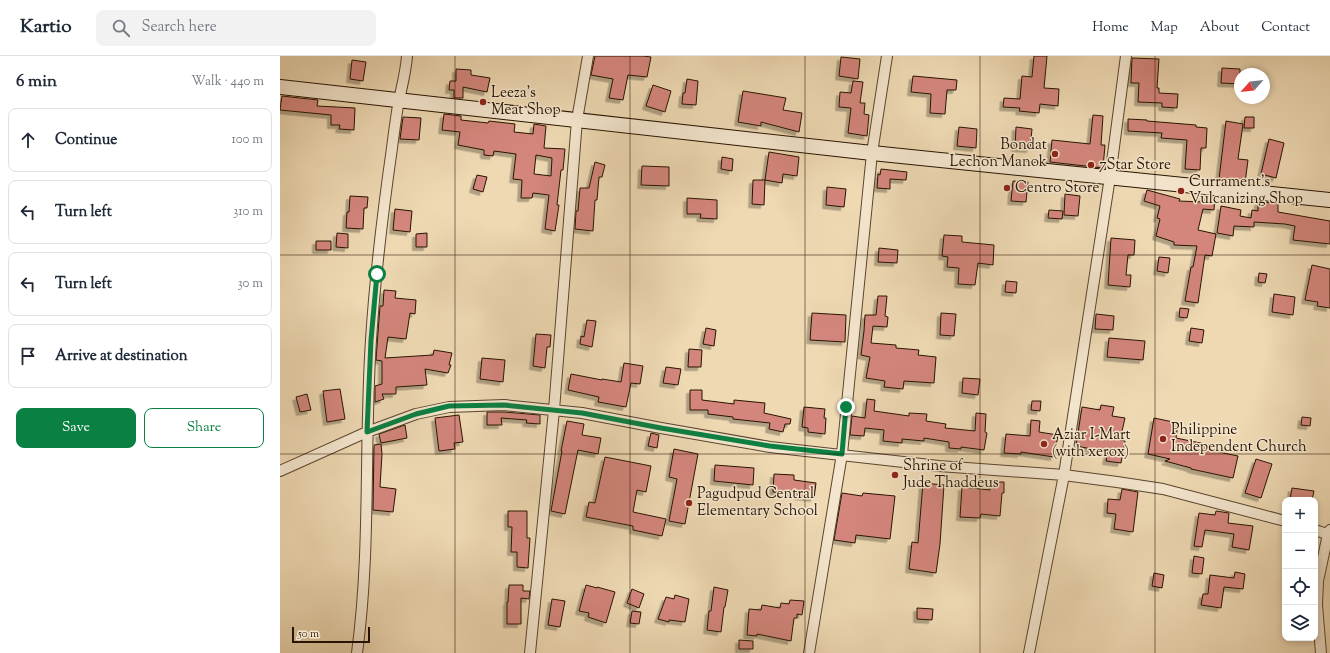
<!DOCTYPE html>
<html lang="en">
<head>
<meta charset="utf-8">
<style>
	:root { --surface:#fff; --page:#f2f2f3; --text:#1f2937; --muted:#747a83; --line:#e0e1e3; --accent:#0b8043 }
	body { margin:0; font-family:"Sorts Mill Goudy",serif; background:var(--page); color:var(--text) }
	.controls { position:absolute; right:12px; bottom:12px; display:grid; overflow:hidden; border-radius:8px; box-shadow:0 2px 6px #0003 }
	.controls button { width:36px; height:36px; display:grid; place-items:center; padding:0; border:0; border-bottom:1px solid var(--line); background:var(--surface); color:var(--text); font:20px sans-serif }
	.compass { position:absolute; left:954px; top:12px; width:36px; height:36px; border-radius:50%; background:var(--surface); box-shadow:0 2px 6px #0003; rotate:243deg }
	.scale { position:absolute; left:12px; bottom:10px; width:78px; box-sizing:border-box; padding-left:4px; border:2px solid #281400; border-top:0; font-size:11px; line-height:14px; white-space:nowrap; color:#281400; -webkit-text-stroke:3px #f4e6ce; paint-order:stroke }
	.stop { position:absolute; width:12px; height:12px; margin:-9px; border:3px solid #0b8043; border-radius:50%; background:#fff }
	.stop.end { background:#0b8043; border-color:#fff; box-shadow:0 1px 4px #0008 }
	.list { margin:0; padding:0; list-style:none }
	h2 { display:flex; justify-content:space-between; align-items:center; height:52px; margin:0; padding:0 16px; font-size:17px }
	h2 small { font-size:13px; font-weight:400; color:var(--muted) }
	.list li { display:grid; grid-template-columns:26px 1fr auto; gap:12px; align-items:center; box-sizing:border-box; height:64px; margin:0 8px 8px; padding:0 8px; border:1px solid var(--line); border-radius:8px }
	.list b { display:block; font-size:15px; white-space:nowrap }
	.list em { font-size:13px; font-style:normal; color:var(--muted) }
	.actions { display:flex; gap:8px; padding:12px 16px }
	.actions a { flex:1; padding:9px 0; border:1px solid var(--accent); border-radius:8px; text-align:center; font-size:14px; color:var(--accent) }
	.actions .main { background:var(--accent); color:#fff }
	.icon { flex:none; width:22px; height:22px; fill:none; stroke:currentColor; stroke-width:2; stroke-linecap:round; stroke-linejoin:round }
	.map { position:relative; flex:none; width:1050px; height:597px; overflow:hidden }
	header { display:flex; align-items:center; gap:24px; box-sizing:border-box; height:56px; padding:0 20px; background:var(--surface); border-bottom:1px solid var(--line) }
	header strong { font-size:19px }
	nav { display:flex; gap:22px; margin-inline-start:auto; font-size:14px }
	.search { width:280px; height:36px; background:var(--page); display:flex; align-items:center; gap:10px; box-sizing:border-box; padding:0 14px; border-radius:8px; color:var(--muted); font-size:15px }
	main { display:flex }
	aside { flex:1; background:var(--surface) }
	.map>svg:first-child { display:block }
	.building { fill:#d4867d; stroke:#281400; fill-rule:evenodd; filter:url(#shadow) }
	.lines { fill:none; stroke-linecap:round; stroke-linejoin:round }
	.street-casing { stroke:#5a452d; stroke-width:12 }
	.secondary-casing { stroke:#281400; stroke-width:16 }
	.street { stroke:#f4e6ce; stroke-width:10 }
	.secondary { stroke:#f4e6ce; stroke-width:14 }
	.route { stroke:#0b8043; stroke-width:5 }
	.grid { fill:none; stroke:#281400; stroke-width:1; stroke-opacity:0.55 }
	.poi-dot { fill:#8f2418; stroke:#f4e6ce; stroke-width:1.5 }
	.labels { text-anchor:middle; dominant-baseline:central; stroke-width:3; stroke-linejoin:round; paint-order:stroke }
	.poi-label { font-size:15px; fill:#281400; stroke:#f4e6ce; text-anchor:start }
</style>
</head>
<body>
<header>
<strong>Kartio</strong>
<div class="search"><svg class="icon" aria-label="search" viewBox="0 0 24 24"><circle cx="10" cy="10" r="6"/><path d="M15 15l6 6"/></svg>Search here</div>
<nav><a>Home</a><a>Map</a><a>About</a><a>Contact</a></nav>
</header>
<main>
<aside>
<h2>6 min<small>Walk · 440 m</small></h2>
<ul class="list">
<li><svg class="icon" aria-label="ahead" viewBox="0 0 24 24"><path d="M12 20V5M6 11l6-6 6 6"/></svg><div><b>Continue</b></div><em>100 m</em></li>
<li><svg class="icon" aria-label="left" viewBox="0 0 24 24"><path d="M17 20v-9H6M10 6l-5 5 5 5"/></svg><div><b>Turn left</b></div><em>310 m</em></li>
<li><svg class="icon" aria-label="left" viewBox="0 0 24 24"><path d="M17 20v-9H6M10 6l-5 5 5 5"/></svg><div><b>Turn left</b></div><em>30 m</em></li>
<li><svg class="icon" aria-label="arrive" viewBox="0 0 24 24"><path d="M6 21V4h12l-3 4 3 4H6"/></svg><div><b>Arrive at destination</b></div></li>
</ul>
<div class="actions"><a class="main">Save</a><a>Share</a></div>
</aside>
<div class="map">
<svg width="1050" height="597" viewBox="0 0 1050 597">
	<defs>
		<filter id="shadow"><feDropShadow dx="-3.5" dy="3.5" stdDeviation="0" flood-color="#0004"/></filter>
	</defs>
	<rect width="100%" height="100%" fill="#eed9b3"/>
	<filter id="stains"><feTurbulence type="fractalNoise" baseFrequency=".005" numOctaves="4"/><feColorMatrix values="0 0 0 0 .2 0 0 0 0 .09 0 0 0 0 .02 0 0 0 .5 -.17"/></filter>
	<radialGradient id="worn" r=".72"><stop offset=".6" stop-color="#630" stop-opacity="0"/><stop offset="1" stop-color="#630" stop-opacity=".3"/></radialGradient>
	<!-- building -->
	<path class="building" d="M 315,0 L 363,0 L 371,1 L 367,21 L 348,19 L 343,44 L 329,42 L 333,23 L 311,19 Z
		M 754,0 L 767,0 L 764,32 L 779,33 L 778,50 L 760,48 L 759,57 L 739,55 L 740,52 L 723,51 L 724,42 L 740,43 L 742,20 L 752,21 Z
		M 561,1 L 580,3 L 578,23 L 559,20 Z
		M 852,2 L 879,3 L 877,32 L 879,32 L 879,37 L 898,38 L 897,52 L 882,51 L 882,47 L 858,46 L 859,27 L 851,27 Z
		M 72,4 L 86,6 L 83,25 L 70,23 Z
		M 942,12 L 960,13 L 960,28 L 941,27 Z
		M 176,13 L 191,14 L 191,19 L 210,22 L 207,36 L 183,31 L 183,42 L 174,42 L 174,34 L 169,34 L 170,25 L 176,25 Z
		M 633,20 L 677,24 L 676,34 L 667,34 L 665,58 L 650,57 L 651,38 L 631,36 Z
		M 407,23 L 418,25 L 416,49 L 402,48 L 403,37 L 405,37 Z
		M 573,25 L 583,26 L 580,47 L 585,47 L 584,58 L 589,59 L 587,80 L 568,77 L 571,52 L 559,51 L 560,36 L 571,37 Z
		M 373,29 L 391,35 L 385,56 L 366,50 Z
		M 463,35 L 506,42 L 503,54 L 522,57 L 519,76 L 481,66 L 481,70 L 458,66 Z
		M 2,40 L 38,44 L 37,50 L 75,52 L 74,74 L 59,73 L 60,69 L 51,69 L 51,59 L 0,54 Z
		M 164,58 L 181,60 L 181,64 L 208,67 L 209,65 L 235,68 L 234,76 L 253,78 L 254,68 L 266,70 L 264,92 L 285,93 L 283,114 L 281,114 L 277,149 L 279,149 L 275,175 L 265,173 L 269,139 L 253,137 L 252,142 L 241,142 L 242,124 L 233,123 L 236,98 L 214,95 L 213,100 L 204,99 L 204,94 L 178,89 L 180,76 L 162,74 ZM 256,99 L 272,102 L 271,120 L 254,118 Z
		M 813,59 L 823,60 L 821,89 L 825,89 L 823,112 L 770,106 L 772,84 L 810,88 Z
		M 123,61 L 141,62 L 139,84 L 120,83 Z
		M 965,61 L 974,61 L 974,72 L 964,72 Z
		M 848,63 L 867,64 L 867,65 L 916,69 L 916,71 L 927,72 L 926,92 L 921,92 L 920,114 L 905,113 L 907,84 L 881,82 L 882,77 L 848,75 Z
		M 946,65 L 963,68 L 958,103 L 968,104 L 965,127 L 939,123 Z
		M 679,71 L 697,73 L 696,92 L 677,90 Z
		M 736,71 L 752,73 L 750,93 L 735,92 Z
		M 989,83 L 1004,87 L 996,122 L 981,118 Z
		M 489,96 L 519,101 L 517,120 L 503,118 L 502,127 L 485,124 Z
		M 442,101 L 453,103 L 452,115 L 441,113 Z
		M 315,106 L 325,109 L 322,121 L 319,121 L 317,144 L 315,144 L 313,175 L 295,173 L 296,155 L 298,155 L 300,132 L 309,132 Z
		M 362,110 L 389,111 L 389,130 L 361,129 Z
		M 601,113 L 627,116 L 626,124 L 610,123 L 610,133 L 597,132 L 598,118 L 600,119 Z
		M 197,119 L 207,121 L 203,136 L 193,133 Z
		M 473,124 L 485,124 L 484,149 L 472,148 Z
		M 733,125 L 748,126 L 746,146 L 731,145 Z
		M 547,131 L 566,133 L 564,151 L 546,149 Z
		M 867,134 L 900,143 L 899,145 L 923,146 L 924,140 L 935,141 L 934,154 L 923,153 L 918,174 L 936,178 L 932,200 L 925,199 L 918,247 L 905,245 L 911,211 L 913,211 L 917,190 L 894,189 L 894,186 L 876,180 L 880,163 L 877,162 L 880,150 L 864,145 Z
		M 785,138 L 800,140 L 798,160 L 784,159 Z
		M 70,140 L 88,141 L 87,152 L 84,152 L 83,173 L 66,172 L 67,156 L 69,156 Z
		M 407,142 L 437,144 L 437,163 L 420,162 L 421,158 L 407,158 Z
		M 978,146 L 998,147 L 998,156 L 1050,165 L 1050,188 L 1013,184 L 1015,170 L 1005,168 L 974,166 L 974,171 L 954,170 L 953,180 L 937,177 L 941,150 L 961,154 L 960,160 L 971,162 L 972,154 L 978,155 Z
		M 115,153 L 132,155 L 130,176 L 113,174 Z
		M 769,154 L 783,155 L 782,163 L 768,162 Z
		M 57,177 L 68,178 L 68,192 L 56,191 Z
		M 147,177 L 147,191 L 136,191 L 136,178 Z
		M 664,179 L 682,180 L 682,186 L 714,189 L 713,209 L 698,207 L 695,229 L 678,228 L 679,212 L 667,211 L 668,201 L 662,200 Z
		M 831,182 L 855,184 L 854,199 L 848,199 L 846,219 L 851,219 L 850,231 L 828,229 Z
		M 36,185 L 51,185 L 51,194 L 36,194 Z
		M 599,192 L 618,194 L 617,207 L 598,206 Z
		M 879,201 L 890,202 L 888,217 L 877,215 Z
		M 1032,209 L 1050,213 L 1050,252 L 1037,250 L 1038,246 L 1025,244 Z
		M 979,217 L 987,218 L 985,227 L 978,226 Z
		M 726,225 L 737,226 L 736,237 L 725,236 Z
		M 104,234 L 116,235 L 115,242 L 136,244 L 135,258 L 130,257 L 126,283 L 108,281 L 105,302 L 153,299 L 154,294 L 172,297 L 169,309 L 171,309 L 168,317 L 145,313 L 147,329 L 116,331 L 116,338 L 102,338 L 104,343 L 95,346 L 95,330 L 102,328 L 102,305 L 96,304 L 100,250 L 103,250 Z
		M 994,238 L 1015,241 L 1013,259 L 992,256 Z
		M 598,240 L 607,240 L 605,260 L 608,261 L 607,271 L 593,270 L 591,287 L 616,289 L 616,292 L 639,294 L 638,299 L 656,301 L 654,327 L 624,325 L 623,333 L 604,331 L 605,325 L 586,322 L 590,301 L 581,299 L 584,275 L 585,259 L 596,259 Z
		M 900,252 L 909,253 L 907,262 L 899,261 Z
		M 532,257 L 566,259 L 565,286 L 530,284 Z
		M 661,257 L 676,258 L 674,280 L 660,279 Z
		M 816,258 L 834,260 L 833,274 L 815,273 Z
		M 307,264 L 316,265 L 312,291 L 300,288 L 301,280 L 304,281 Z
		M 426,272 L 436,274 L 434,290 L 423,288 Z
		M 911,272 L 924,274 L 922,287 L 909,285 Z
		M 256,278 L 271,279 L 270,291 L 267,291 L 265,312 L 253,310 Z
		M 829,282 L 865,285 L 863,304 L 827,301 Z
		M 409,293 L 422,294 L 421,311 L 408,311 Z
		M 202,302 L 225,304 L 223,326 L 200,323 Z
		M 344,307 L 363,310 L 360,328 L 351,327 L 346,351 L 318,346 L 319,341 L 288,334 L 291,318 L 322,324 L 322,323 L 341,326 Z
		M 386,311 L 401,313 L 398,329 L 383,327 Z
		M 683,322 L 700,323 L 698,339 L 682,337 Z
		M 60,333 L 65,363 L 47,366 L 43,335 Z
		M 410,334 L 422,334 L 422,344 L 454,348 L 454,344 L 485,347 L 484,357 L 511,363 L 510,368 L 505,368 L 503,376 L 489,373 L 490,367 L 453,363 L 453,361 L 428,358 L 428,354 L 410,354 Z
		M 27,338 L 31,354 L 20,356 L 16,341 Z
		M 587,343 L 595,344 L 594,355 L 629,360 L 629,357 L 647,358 L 646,365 L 666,368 L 665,372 L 695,375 L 696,357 L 706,358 L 705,376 L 707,377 L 704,394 L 681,391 L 681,393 L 669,392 L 669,386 L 644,382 L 644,385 L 622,383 L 622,387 L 603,385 L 604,374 L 585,372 L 584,380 L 570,379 L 572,360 L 585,362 Z
		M 752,345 L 761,345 L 760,355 L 751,354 Z
		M 821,349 L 834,351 L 832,360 L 845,362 L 840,384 L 845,385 L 841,407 L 826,405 L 828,396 L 796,390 L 802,351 L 820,354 Z
		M 524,351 L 545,353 L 544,362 L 546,362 L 545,378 L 528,376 L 528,372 L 522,371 Z
		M 207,356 L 224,356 L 260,359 L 260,368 L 246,367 L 247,364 L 221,362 L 222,369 L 207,369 Z
		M 179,359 L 183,386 L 174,387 L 175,393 L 159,395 L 155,362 Z
		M 1022,361 L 1031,362 L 1030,370 L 1021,369 Z
		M 874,362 L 898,367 L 896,382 L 930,389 L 929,394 L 958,400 L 953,422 L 911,413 L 911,412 L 885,405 L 890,403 L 868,398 Z
		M 751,364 L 760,365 L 759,376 L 778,379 L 774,401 L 741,396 L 741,398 L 724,397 L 726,378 L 750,380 Z
		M 287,365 L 304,368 L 302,379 L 321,382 L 318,398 L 298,394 L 285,458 L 271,455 L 282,395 L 281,395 Z
		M 125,369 L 127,382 L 101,387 L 99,378 Z
		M 371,377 L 379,379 L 377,392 L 368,390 Z
		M 101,388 L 102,398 L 100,431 L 116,433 L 113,456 L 93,454 L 94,389 Z
		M 394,393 L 418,398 L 405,468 L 389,465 L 397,423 L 389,421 Z
		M 325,401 L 371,410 L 366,436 L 357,434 L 353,456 L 386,463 L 382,480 L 353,474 L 353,470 L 306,461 L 309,446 L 315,447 Z
		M 976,403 L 992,408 L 981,442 L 965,437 Z
		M 435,409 L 474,412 L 473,429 L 434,425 Z
		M 494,418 L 514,419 L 514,424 L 536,427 L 534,442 L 518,440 L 518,437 L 493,436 Z
		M 710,426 L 724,426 L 724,437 L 722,437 L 720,460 L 701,458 L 700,462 L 680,461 L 682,431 L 710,434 Z
		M 643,427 L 664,429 L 660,488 L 656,517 L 629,513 L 632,486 L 638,487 Z
		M 1012,432 L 1034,435 L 1032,444 L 1010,444 Z
		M 842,433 L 858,436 L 853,476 L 834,473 L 836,458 L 827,457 L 828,443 L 840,444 Z
		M 562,437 L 582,440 L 583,437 L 615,440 L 610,483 L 576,479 L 575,487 L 554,484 Z
		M 228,455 L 247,455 L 247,482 L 250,482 L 248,512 L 237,511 L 237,496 L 231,496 L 232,471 L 228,471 Z
		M 936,455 L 949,457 L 948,467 L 973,470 L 969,494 L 952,491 L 954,478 L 925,474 L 922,491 L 914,490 L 919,457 L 935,459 Z
		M 914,500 L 924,502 L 922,518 L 912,517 Z
		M 955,516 L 965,518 L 963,533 L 944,531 L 941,552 L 921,549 L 923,538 L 928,538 L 930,519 L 954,522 Z
		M 874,517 L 884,519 L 882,532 L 872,530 Z
		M 229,529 L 243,529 L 243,535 L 250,535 L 249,543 L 241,542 L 241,568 L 227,568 L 227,546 L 228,546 Z
		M 306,529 L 317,532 L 317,531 L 335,536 L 326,567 L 308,561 L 309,557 L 299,555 Z
		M 434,531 L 448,534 L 445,551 L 444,551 L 441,576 L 427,574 L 429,555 L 431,555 Z
		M 352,533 L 364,538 L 359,552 L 347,547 Z
		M 395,539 L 409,543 L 405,566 L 389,564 L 389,566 L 378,563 L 386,541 L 394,543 Z
		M 272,543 L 285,545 L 280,571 L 268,569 Z
		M 510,544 L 524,545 L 522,559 L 517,558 L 517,562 L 514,562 L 511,585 L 477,578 L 477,580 L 467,579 L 469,553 L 481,554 L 482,549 L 500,552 L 501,547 L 509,548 Z
		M 637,552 L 653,553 L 652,564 L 637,563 Z
		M 352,555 L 361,556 L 359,568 L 350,567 Z
		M 459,584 L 473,585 L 473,593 L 459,593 Z"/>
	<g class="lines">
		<defs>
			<path id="street" d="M 0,415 L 87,376 L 136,358 L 169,351 L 224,349 L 302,357 L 381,372 L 490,391 L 659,410 L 784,419 L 837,426 L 883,433 L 1005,465
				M 1035,474 L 1050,479
				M 77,597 C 91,493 84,388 91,284 C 95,220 103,155 112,92 C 114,76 116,60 119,44 C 122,30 126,15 127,0
				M 250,597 L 274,354 L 297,64 L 308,0
				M 529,597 L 562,398 L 592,97 L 607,0
				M 749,597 L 784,419 L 830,121 L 846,0
				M 1041,597 L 1037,549 L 1038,525 L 1048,478 L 1050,474"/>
			<path id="secondary" d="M 0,31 L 592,97 L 1050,144"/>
		</defs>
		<!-- street casing -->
		<use href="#street" class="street-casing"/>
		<!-- secondary casing -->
		<use href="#secondary" class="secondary-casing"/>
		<!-- street -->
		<use href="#street" class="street"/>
		<!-- secondary -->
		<use href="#secondary" class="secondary"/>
	</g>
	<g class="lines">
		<!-- route -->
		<path class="route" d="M 97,218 L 91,284 L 87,376 L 136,358 L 169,350 L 224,349 L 302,357 L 381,372 L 490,390 L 562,398 L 566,351"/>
	</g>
	<!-- grid -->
	<path class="grid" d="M 175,0 L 175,597M 350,0 L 350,597M 525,0 L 525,597M 700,0 L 700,597M 875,0 L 875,597M 0,199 L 1050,199M 0,398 L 1050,398"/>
	<!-- markers -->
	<g class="poi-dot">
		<circle cx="203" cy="46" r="4"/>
		<circle cx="775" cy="98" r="4"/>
		<circle cx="811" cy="109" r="4"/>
		<circle cx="727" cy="132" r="4"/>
		<circle cx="901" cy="135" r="4"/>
		<circle cx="883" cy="383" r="4"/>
		<circle cx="764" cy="388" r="4"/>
		<circle cx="615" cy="419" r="4"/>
		<circle cx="409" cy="447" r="4"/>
	</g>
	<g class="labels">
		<!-- poi labels -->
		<g class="poi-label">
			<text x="211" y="37">Leeza's<tspan x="211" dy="17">Meat Shop</tspan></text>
			<text x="767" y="89" text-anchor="end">Bondat<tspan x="767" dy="17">Lechon Manok</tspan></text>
			<text x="819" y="109">7Star Store</text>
			<text x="909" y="126">Currament's<tspan x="909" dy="17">Vulcanizing Shop</tspan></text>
			<text x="735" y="132">Centro Store</text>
			<text x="891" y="374">Philippine<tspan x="891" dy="17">Independent Church</tspan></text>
			<text x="772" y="379">Aziar I-Mart<tspan x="772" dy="17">(with xerox)</tspan></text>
			<text x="623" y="410">Shrine of<tspan x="623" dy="17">Jude Thaddeus</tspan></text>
			<text x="417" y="438">Pagudpud Central<tspan x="417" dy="17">Elementary School</tspan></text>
		</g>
	</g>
	<rect width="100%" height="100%" filter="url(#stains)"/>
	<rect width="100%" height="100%" fill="url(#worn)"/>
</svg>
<div class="controls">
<button>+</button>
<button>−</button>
<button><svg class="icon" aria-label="locate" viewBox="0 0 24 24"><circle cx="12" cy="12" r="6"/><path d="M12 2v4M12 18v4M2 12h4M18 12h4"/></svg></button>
<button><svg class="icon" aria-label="layers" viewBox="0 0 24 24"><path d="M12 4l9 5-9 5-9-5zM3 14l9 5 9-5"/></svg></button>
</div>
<svg class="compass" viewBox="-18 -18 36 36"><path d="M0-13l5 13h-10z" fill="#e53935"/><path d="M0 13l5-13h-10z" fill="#747a83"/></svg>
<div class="scale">50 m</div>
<div class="stop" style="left:97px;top:218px"></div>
<div class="stop end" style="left:566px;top:351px"></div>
</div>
</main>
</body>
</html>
